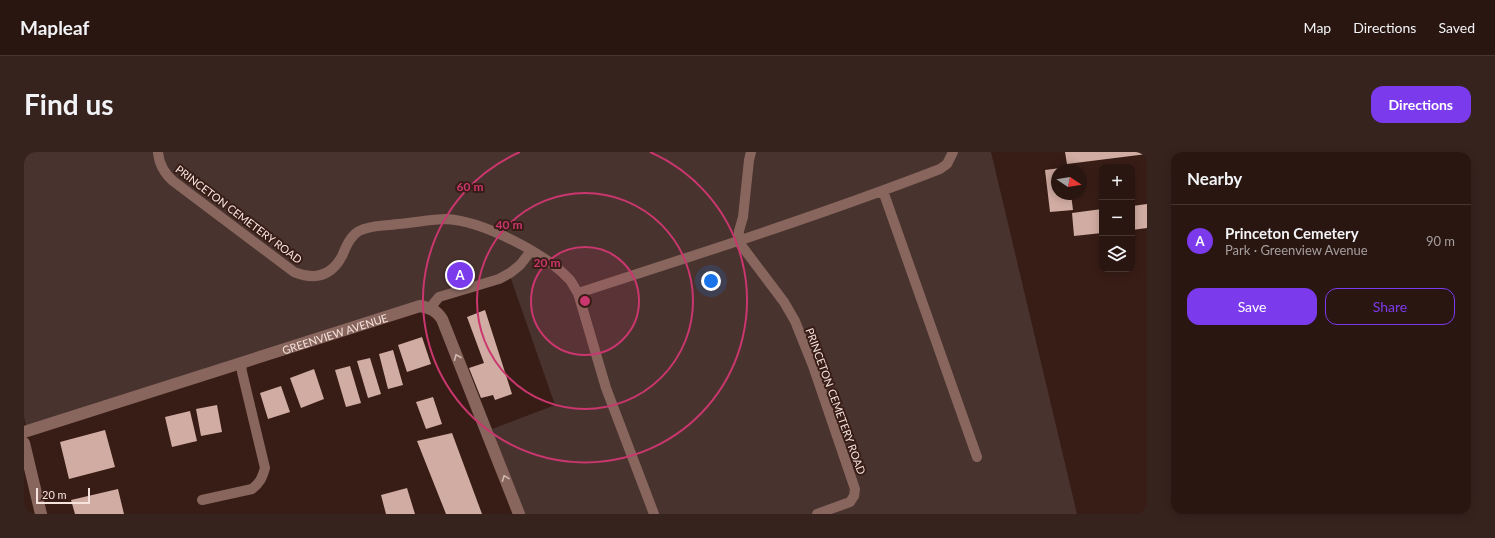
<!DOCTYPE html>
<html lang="en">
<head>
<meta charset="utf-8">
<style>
	:root { --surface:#2a1610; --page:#36231e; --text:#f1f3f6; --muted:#a59f9f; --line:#463530; --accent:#7c3aed }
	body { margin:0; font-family:Lato,sans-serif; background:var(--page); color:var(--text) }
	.controls { position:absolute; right:12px; top:12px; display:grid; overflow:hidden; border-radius:8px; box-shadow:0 2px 10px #0003 }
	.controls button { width:36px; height:36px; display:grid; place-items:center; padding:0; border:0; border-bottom:1px solid var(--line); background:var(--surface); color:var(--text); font:20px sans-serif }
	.compass { position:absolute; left:1027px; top:12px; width:36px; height:36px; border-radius:50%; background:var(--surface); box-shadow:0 2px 10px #0003; rotate:102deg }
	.scale { position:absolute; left:12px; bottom:10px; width:54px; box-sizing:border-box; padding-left:4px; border:2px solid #f6e2dd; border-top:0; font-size:11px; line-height:14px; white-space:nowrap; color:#f6e2dd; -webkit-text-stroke:3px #381d16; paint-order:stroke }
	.you { position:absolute; left:687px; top:129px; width:14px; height:14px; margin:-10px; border:3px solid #fff; border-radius:50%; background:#1a73e8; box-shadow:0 0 0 6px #1a73e833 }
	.badge { display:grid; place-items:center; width:26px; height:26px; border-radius:50%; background:var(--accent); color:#fff; font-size:13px; font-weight:700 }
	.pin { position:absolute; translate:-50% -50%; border:2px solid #fff; box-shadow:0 1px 4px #0006 }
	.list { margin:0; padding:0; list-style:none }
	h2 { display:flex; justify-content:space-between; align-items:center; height:52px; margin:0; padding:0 16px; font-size:17px }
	h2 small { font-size:13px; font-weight:400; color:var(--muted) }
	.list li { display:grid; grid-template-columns:26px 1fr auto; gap:12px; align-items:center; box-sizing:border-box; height:72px; padding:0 16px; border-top:1px solid var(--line) }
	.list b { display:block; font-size:15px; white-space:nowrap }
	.list p { margin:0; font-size:13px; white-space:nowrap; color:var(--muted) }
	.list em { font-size:13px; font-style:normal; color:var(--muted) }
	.actions { display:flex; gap:8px; padding:12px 16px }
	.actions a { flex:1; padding:9px 0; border:1px solid var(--accent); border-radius:12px; text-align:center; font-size:14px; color:var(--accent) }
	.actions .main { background:var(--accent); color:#fff }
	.icon { flex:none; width:22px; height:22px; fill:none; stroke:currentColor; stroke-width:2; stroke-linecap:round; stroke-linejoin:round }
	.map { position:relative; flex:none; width:1123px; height:362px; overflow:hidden; border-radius:12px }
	header { display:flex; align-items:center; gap:24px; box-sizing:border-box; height:56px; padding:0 20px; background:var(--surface); border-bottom:1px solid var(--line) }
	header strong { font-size:19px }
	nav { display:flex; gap:22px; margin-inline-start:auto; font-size:14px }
	.intro { display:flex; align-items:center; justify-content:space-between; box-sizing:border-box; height:96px; padding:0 24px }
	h1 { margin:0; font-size:28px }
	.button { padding:10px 18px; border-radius:12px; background:var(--accent); color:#fff; font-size:14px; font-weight:700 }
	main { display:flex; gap:24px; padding:0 24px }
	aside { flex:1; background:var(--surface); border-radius:12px; box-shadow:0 2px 10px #0003 }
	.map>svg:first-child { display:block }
	.green { fill:#49332e }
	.building { fill:#d1aca2 }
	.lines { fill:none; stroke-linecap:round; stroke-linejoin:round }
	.service { stroke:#88665e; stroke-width:10 }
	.minor { stroke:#88665e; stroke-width:12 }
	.tertiary { stroke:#88665e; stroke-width:12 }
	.oneway { stroke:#d0b7b1 }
	.ring { fill:none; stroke:#ca366e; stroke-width:2 }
	.labels { text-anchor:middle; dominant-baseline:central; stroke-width:4; stroke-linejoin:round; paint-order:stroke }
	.street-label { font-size:11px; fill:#f6e2dd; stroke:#381d16 }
	.centre { fill:#ca366e; stroke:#381d16; stroke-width:2 }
	.ring-label { font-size:12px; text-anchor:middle; font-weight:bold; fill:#ca366e; stroke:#381d16; stroke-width:4; stroke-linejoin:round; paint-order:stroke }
</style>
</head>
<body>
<header>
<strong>Mapleaf</strong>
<nav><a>Map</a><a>Directions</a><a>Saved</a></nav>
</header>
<div class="intro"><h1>Find us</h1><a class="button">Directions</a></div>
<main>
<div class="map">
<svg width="1123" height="362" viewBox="0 0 1123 362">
	<rect width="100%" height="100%" fill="#381d16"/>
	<!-- green -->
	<path class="green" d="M 0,0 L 967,0 L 1053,362 L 500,362 L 468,277 L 531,253 L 486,124 L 2,274 L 0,265 Z"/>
	<!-- building -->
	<path class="building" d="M 1041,0 L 1123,0 L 1123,2 L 1043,12 Z
		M 1044,15 L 1044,18 L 1033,18 L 1033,42 L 1047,42 L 1049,58 L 1026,60 L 1021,18 Z
		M 1123,52 L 1123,76 L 1108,78 L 1108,54 Z
		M 1078,57 L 1078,81 L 1050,84 L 1048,61 Z
		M 461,158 L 488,242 L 471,248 L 469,243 L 457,246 L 445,216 L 460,211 L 443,165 Z
		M 398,185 L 407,212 L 383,220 L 374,193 Z
		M 369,198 L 379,233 L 364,237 L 355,202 Z
		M 346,206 L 357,242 L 344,246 L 333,209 Z
		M 326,214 L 337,251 L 322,255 L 311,218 Z
		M 290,217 L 300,247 L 277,256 L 266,226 Z
		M 257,234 L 266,260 L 244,267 L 236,241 Z
		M 409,245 L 418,272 L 402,277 L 392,250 Z
		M 193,253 L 198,280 L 177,284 L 172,257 Z
		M 166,259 L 173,289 L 148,295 L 141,265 Z
		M 81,278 L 91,315 L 45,327 L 36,290 Z
		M 428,281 L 458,362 L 422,362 L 393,289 Z
		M 383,336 L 391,362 L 362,362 L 357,343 Z
		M 94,337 L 100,362 L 51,362 L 47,348 Z"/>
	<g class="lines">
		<!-- service -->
		<path class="service" d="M 134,0 C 135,12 140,21 149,29 L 270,120 C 290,128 307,125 318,104 C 322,95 326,84 335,79 C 346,73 361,74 374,72 C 389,71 407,67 422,67 C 459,69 521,101 546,128 C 549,132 551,137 554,141 L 582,236 L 630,362
			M 727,0 L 725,8 L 719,65 L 715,79 L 714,89 L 760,150 L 771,169 L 789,214 L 831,337 L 830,344 L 826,350 L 793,362
			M 859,39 L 953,305
			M 554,141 C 675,102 797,63 916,17 L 923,12 L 929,0
			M 406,156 L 415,145 L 475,127 L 486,121 L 496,113 L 507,99
			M 178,348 L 228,337 C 236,331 238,326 241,316 L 218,220 L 217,211"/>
		<!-- minor -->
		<path class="minor" id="s1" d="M 0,280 L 396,154 C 406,156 412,158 418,167 L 495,362"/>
		<!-- tertiary -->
		<path class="tertiary" d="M 0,291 L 17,362"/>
	</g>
	<!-- one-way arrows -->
	<defs><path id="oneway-chevron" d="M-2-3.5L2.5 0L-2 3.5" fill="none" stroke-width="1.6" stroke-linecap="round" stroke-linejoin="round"/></defs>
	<g class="oneway">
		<use href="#oneway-chevron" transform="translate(433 205) rotate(-112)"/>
		<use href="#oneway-chevron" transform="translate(481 326) rotate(-111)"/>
	</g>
	<!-- distance rings -->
	<circle cx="561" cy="149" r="54" fill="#ca366e" fill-opacity=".12"/>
	<g class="ring">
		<circle cx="561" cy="149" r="54"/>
		<circle cx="561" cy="149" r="108"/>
		<path d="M626 0A162 162 0 1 1 496 0"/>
	</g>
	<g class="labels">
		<!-- street labels -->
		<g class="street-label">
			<text transform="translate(215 62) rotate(37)">PRINCETON CEMETERY ROAD</text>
			<text stroke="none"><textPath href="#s1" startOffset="326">GREENVIEW AVENUE</textPath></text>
			<text transform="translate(812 249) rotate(70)">PRINCETON CEMETERY ROAD</text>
		</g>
	</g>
	<circle cx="561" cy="149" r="6" class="centre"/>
	<g class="ring-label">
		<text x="446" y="39">60 m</text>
		<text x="485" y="77">40 m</text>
		<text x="523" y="115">20 m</text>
	</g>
</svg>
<div class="controls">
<button>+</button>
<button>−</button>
<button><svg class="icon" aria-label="layers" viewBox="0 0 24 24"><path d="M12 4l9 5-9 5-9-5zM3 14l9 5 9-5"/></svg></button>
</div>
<svg class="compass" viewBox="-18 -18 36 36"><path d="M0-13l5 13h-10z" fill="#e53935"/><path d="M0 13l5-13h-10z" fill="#a59f9f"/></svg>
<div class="scale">20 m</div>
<div class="you"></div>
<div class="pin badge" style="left:436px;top:123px">A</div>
</div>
<aside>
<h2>Nearby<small></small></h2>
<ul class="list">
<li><span class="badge">A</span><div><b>Princeton Cemetery</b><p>Park · Greenview Avenue</p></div><em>90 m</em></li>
</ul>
<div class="actions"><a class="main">Save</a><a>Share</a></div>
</aside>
</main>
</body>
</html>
